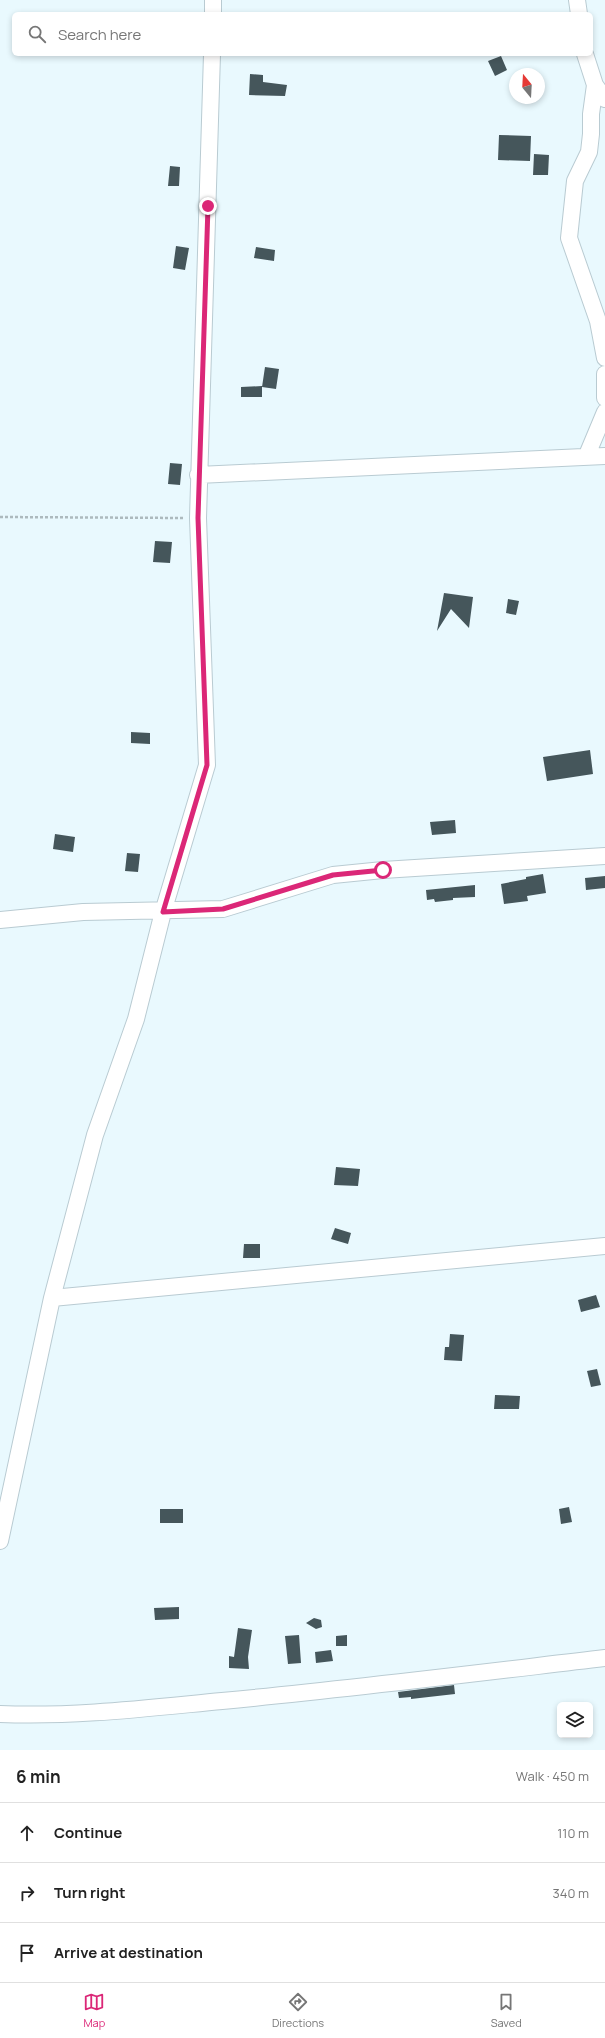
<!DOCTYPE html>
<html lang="en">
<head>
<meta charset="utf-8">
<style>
	:root { --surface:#fff; --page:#f6f6f6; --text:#222; --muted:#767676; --line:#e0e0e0; --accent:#db2777 }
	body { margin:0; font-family:Manrope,sans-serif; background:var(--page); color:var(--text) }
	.controls { position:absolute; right:12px; bottom:12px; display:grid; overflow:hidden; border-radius:6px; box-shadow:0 2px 6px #0003 }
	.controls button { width:36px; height:36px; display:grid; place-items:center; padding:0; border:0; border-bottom:1px solid var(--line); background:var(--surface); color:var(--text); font:20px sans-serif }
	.compass { position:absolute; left:509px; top:68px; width:36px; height:36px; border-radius:50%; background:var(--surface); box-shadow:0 2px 6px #0003; rotate:342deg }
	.stop { position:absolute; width:12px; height:12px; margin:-9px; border:3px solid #db2777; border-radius:50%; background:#fff }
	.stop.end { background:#db2777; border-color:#fff; box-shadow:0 1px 4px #0008 }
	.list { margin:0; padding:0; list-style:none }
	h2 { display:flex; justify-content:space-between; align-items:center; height:52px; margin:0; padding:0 16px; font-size:17px }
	h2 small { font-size:13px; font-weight:400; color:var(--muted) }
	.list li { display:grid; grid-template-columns:26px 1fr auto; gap:12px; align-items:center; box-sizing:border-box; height:60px; padding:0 16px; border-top:1px solid var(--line) }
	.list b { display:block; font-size:15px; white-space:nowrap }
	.list em { font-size:13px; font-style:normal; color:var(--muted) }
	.icon { flex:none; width:22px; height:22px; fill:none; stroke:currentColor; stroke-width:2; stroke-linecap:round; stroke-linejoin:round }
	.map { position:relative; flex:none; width:605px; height:1750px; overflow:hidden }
	.search { position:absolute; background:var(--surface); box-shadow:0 2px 6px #0003; left:12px; right:12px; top:12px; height:44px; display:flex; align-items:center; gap:10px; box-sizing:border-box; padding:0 14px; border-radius:6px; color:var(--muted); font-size:15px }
	.sheet { height:232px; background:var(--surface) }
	nav { display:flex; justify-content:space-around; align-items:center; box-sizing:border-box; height:56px; border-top:1px solid var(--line); background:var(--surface); font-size:11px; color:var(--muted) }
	nav a { display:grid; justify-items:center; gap:2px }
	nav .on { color:var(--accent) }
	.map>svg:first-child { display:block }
	.building { fill:#45565b }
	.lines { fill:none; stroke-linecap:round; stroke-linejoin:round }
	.street-casing { stroke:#b9cbd2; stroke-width:18 }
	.path { stroke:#adbabe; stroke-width:2.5; stroke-dasharray:3 2; stroke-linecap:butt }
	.street { stroke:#fff; stroke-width:16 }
	.route { stroke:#db2777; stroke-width:5 }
</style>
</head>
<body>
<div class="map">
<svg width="605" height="1750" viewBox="0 0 605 1750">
	<rect width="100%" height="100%" fill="#e9f9fe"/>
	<!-- building -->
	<path class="building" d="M 501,56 L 507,70 L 495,76 L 488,61 Z
		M 250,74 L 263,75 L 263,82 L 287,85 L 285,96 L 249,95 Z
		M 499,135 L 531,136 L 530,161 L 498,160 Z
		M 534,154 L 549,155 L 548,175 L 533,175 Z
		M 170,166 L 180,167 L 179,186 L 168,186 Z
		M 176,246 L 189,248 L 185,270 L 173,268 Z
		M 256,247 L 275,250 L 274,261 L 254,258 Z
		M 265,367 L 279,369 L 276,389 L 262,387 Z
		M 262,386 L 262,397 L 241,397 L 241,387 Z
		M 170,463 L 182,464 L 180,485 L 168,484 Z
		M 155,541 L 172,542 L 170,563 L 153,562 Z
		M 444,593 L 473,597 L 469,628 L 451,609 L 437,631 Z
		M 508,599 L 519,601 L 516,615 L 506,613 Z
		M 131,732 L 150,733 L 150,744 L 131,743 Z
		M 590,750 L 593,774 L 547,781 L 543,757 Z
		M 455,820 L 456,833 L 432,835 L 430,822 Z
		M 55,834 L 75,837 L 73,852 L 53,849 Z
		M 127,853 L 140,854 L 138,872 L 125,871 Z
		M 543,874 L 546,893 L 527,896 L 528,901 L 504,904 L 501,884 L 526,879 L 526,877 Z
		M 605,876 L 605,888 L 586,890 L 585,878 Z
		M 475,885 L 475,897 L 453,898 L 453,900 L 435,902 L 434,899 L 427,900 L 426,890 Z
		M 336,1167 L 360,1169 L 358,1186 L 334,1185 Z
		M 335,1228 L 351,1233 L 348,1244 L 331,1239 Z
		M 244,1244 L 260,1244 L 260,1258 L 243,1258 Z
		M 596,1295 L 600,1307 L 581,1312 L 578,1300 Z
		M 450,1334 L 464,1335 L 462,1361 L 444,1360 L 445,1347 L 449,1347 Z
		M 597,1369 L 601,1385 L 591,1387 L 587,1371 Z
		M 495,1395 L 520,1396 L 519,1409 L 494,1409 Z
		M 569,1507 L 572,1522 L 561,1524 L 559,1509 Z
		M 160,1509 L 183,1509 L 183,1523 L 160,1523 Z
		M 179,1607 L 179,1619 L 155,1620 L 154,1608 Z
		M 314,1618 L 321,1620 L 322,1627 L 316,1629 L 306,1623 Z
		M 238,1628 L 252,1630 L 248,1657 L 249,1669 L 229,1668 L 229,1656 L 234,1657 Z
		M 299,1635 L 301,1663 L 288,1664 L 285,1636 Z
		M 347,1635 L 347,1646 L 336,1646 L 336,1636 Z
		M 331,1650 L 333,1661 L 316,1663 L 315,1652 Z
		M 454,1685 L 455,1694 L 411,1699 L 411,1697 L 399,1698 L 398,1692 Z"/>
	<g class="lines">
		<defs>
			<path id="street" d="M 577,0 L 579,14
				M 213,14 L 213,0
				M 585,54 L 595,85 L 605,99
				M 595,85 L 591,114 L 591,134 L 589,152 L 575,181 L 569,238 L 598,321 L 605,358
				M 605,374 L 605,398
				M 587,455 L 605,412
				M 198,475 L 605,456
				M 0,920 L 83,912 L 223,909 L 333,875 L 383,870 L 605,856
				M 52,1298 L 605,1246
				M 0,1541 L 52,1298 L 95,1135 L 136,1019 L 163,912 L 207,765 L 198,518 L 212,54
				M 0,1714 C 75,1717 148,1708 222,1701 C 350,1689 478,1673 605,1658"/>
		</defs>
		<!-- street casing -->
		<use href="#street" class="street-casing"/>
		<!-- path -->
		<path class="path" d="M 0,517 L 183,518"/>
		<!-- street -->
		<use href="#street" class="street"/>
	</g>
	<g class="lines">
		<!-- route -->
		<path class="route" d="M 208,206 L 198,518 L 207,765 L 163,912 L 223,909 L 333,875 L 383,870"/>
	</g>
</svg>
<div class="controls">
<button><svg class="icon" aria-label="layers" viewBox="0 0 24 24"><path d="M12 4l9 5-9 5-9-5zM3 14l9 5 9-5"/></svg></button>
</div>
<svg class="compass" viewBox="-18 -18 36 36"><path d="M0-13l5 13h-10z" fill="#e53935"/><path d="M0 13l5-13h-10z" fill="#767676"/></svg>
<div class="stop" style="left:383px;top:870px"></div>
<div class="stop end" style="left:208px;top:206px"></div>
<div class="search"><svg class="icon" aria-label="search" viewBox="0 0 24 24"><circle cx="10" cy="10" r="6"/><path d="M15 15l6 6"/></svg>Search here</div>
</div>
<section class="sheet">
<h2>6 min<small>Walk · 450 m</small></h2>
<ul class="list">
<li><svg class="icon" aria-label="ahead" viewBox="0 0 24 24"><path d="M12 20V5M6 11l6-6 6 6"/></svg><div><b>Continue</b></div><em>110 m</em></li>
<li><svg class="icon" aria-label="right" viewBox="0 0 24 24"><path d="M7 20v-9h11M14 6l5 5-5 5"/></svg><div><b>Turn right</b></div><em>340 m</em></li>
<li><svg class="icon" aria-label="arrive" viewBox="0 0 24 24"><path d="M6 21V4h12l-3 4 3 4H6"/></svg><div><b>Arrive at destination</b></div></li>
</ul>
</section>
<nav>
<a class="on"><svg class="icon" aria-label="map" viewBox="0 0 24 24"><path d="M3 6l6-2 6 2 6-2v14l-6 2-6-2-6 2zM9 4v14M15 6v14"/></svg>Map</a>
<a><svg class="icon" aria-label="directions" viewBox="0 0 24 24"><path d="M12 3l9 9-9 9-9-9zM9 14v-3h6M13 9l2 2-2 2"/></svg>Directions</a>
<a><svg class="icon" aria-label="saved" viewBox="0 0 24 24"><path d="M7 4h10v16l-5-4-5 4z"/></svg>Saved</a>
</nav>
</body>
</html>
